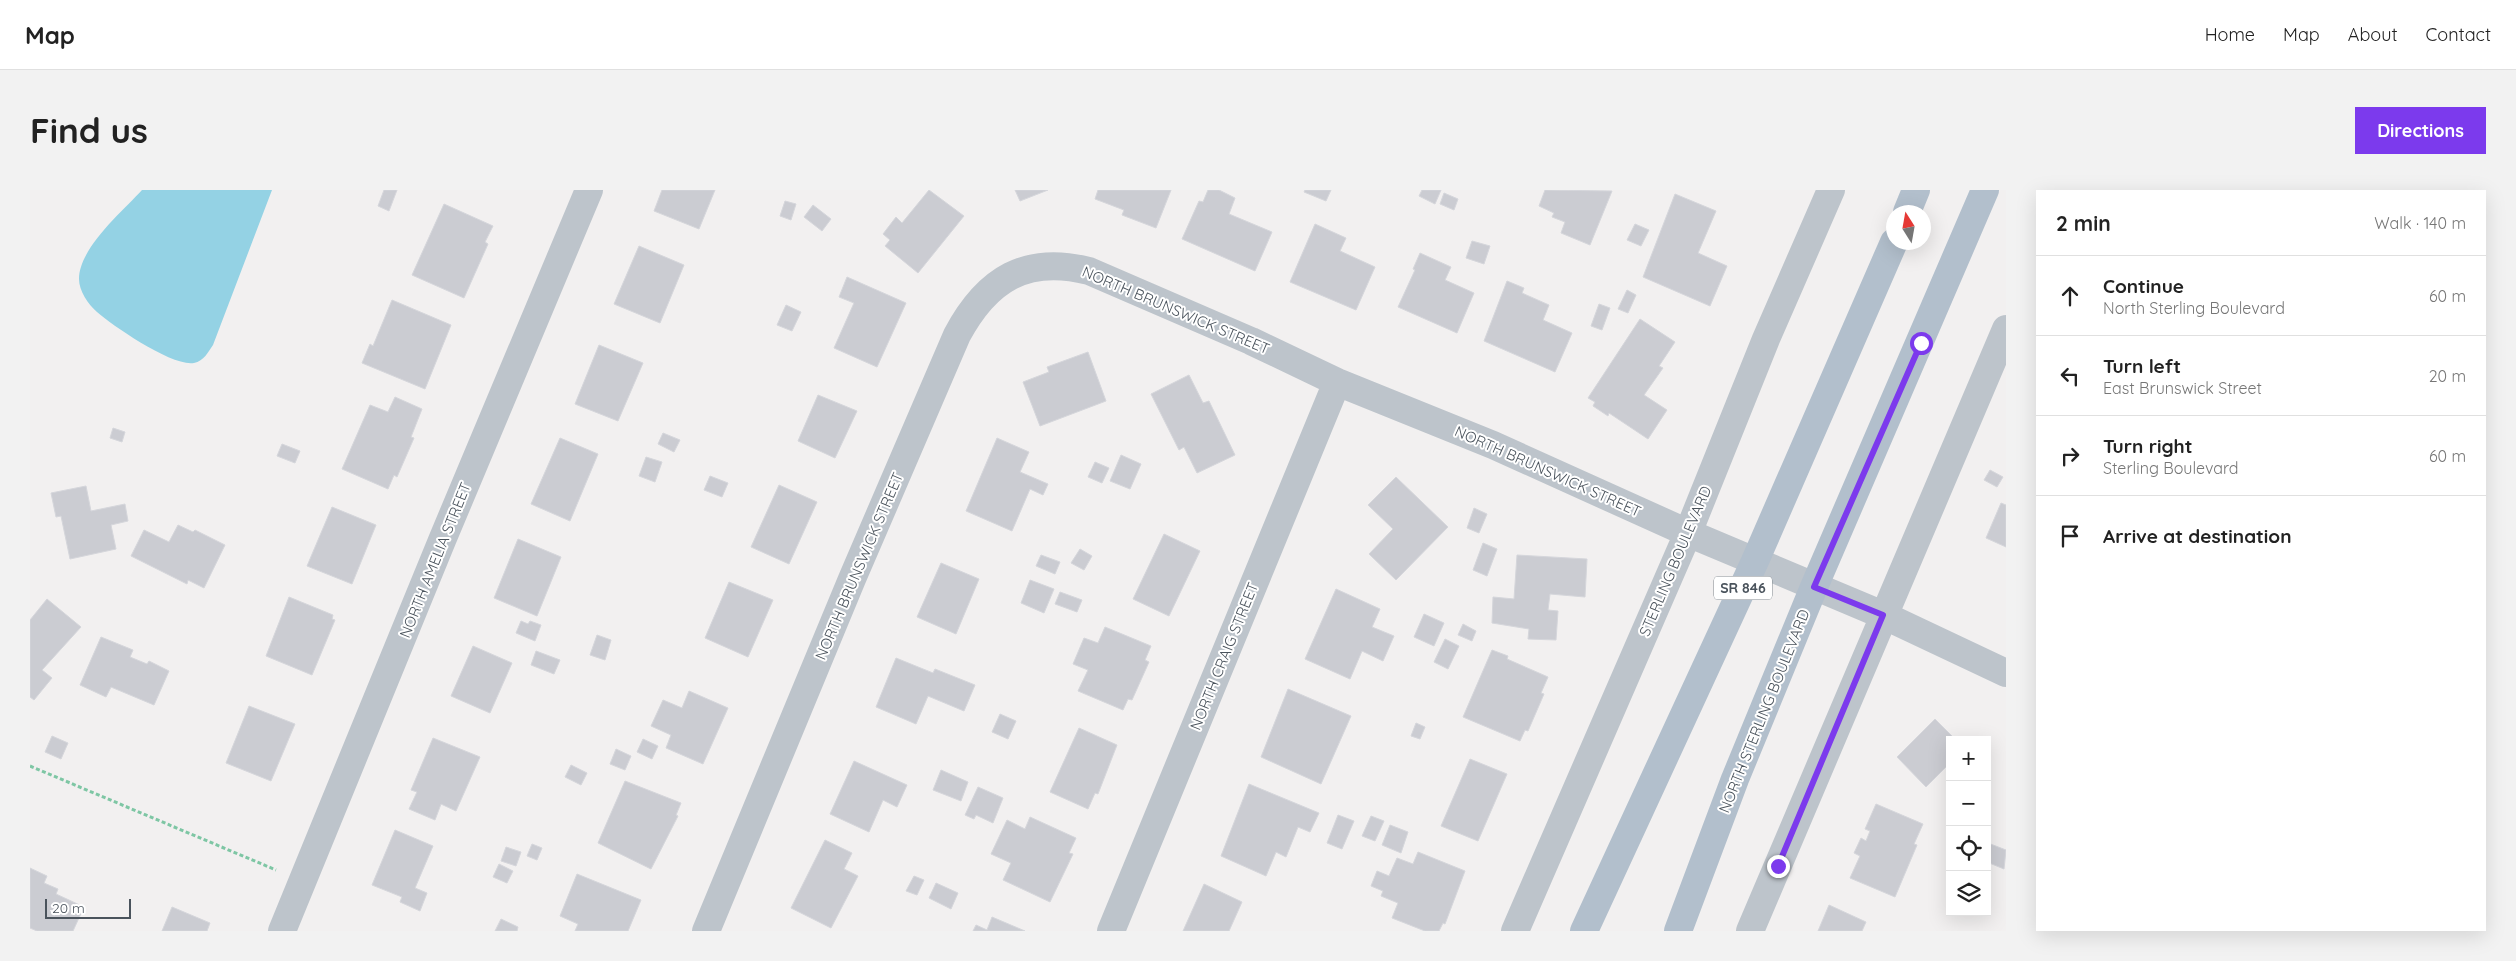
<!DOCTYPE html>
<html lang="en">
<head>
<meta charset="utf-8">
<style>
	:root { --surface:#fff; --page:#f2f2f2; --text:#222; --muted:#767676; --line:#e0e0e0; --accent:#7c3aed }
	body { margin:0; font-family:Quicksand,sans-serif; background:var(--page); color:var(--text) }
	.controls { position:absolute; right:15px; bottom:15px; display:grid; overflow:hidden; border-radius:0px; box-shadow:0 5px 20px #0002 }
	.controls button { width:45px; height:45px; display:grid; place-items:center; padding:0; border:0; border-bottom:1px solid var(--line); background:var(--surface); color:var(--text); font:25px sans-serif }
	.compass { position:absolute; left:1856px; top:15px; width:45px; height:45px; border-radius:50%; background:var(--surface); box-shadow:0 5px 20px #0002; rotate:349deg }
	.scale { position:absolute; left:15px; bottom:12px; width:86px; box-sizing:border-box; padding-left:5px; border:2px solid #4a535c; border-top:0; font-size:14px; line-height:18px; white-space:nowrap; color:#4a535c; -webkit-text-stroke:4px #fff; paint-order:stroke }
	.stop { position:absolute; width:15px; height:15px; margin:-11px; border:4px solid #7c3aed; border-radius:50%; background:#fff }
	.stop.end { background:#7c3aed; border-color:#fff; box-shadow:0 1px 5px #0008 }
	.list { margin:0; padding:0; list-style:none }
	h2 { display:flex; justify-content:space-between; align-items:center; height:65px; margin:0; padding:0 20px; font-size:21px }
	h2 small { font-size:16px; font-weight:400; color:var(--muted) }
	.list li { display:grid; grid-template-columns:32px 1fr auto; gap:15px; align-items:center; box-sizing:border-box; height:80px; padding:0 20px; border-top:1px solid var(--line) }
	.list b { display:block; font-size:19px; white-space:nowrap }
	.list p { margin:0; font-size:16px; white-space:nowrap; color:var(--muted) }
	.list em { font-size:16px; font-style:normal; color:var(--muted) }
	.icon { flex:none; width:28px; height:28px; fill:none; stroke:currentColor; stroke-width:2; stroke-linecap:round; stroke-linejoin:round }
	.map { position:relative; flex:none; width:1976px; height:741px; overflow:hidden; border-radius:0px }
	header { display:flex; align-items:center; gap:30px; box-sizing:border-box; height:70px; padding:0 25px; background:var(--surface); border-bottom:1px solid var(--line) }
	header strong { font-size:24px }
	nav { display:flex; gap:28px; margin-inline-start:auto; font-size:18px }
	.intro { display:flex; align-items:center; justify-content:space-between; box-sizing:border-box; height:120px; padding:0 30px }
	h1 { margin:0; font-size:35px }
	.button { padding:12px 22px; border-radius:0px; background:var(--accent); color:#fff; font-size:18px; font-weight:700 }
	main { display:flex; gap:30px; padding:0 30px }
	aside { flex:1; background:var(--surface); border-radius:0px; box-shadow:0 5px 20px #0002 }
	.map>svg:first-child { display:block }
	.water { fill:#94d2e4 }
	.building { fill:#cbccd2; stroke:#d5d6db }
	.lines { fill:none; stroke-linecap:round; stroke-linejoin:round }
	.path { stroke:#7ec6a4; stroke-width:3; stroke-dasharray:4 2.5; stroke-linecap:butt }
	.minor { stroke:#bdc4cb; stroke-width:28 }
	.primary { stroke:#b2bfcc; stroke-width:28 }
	.route { stroke:#7c3aed; stroke-width:6 }
	.labels { text-anchor:middle; dominant-baseline:central; stroke-width:4; stroke-linejoin:round; paint-order:stroke }
	.shield { fill:#fff; stroke:#80878d; stroke-width:1 }
	.shield-label { font-size:14px; font-weight:bold; fill:#4a535c }
	.street-label { font-size:15px; fill:#4a535c; stroke:#fff }
</style>
</head>
<body>
<header>
<strong>Map</strong>
<nav><a>Home</a><a>Map</a><a>About</a><a>Contact</a></nav>
</header>
<div class="intro"><h1>Find us</h1><a class="button">Directions</a></div>
<main>
<div class="map">
<svg width="1976" height="741" viewBox="0 0 1976 741">
	<rect width="100%" height="100%" fill="#f2f0f0"/>
	<!-- water -->
	<path class="water" d="M 112,0 L 242,0 L 183,155 C 178,162 174,171 164,173 C 143,177 83,136 67,122 C 58,114 49,101 49,89 C 49,58 92,22 112,0 Z"/>
	<!-- building -->
	<path class="building" d="M 354,0 L 367,0 L 359,21 L 348,16 Z
		M 632,0 L 685,0 L 669,39 L 624,21 Z
		M 899,0 L 934,26 L 888,83 L 855,56 L 860,50 L 853,44 L 866,27 L 872,33 Z
		M 985,0 L 1018,0 L 990,11 Z
		M 1068,0 L 1141,0 L 1126,38 L 1092,25 L 1094,20 L 1065,9 Z
		M 1178,0 L 1189,0 L 1205,8 L 1199,24 L 1242,42 L 1225,81 L 1152,49 L 1169,11 L 1173,12 Z
		M 1275,0 L 1301,0 L 1296,11 L 1274,2 Z
		M 1392,0 L 1411,0 L 1405,14 L 1389,6 Z
		M 1515,0 L 1582,1 L 1560,55 L 1531,43 L 1535,32 L 1522,27 L 1524,23 L 1509,16 Z
		M 1414,3 L 1428,9 L 1424,20 L 1410,14 Z
		M 1645,4 L 1686,21 L 1668,63 L 1697,76 L 1680,116 L 1613,87 Z
		M 755,11 L 766,14 L 761,30 L 750,26 Z
		M 414,14 L 463,36 L 455,52 L 458,54 L 434,108 L 382,85 Z
		M 783,15 L 801,29 L 792,41 L 774,27 Z
		M 1285,34 L 1316,48 L 1310,61 L 1345,77 L 1326,120 L 1260,92 Z
		M 1605,34 L 1619,40 L 1611,56 L 1597,50 Z
		M 1442,51 L 1460,56 L 1454,74 L 1436,68 Z
		M 609,56 L 654,75 L 630,133 L 584,114 Z
		M 1390,63 L 1421,77 L 1415,90 L 1444,103 L 1427,143 L 1368,117 L 1385,80 L 1383,79 Z
		M 817,87 L 876,113 L 847,177 L 804,158 L 824,113 L 809,107 Z
		M 1477,91 L 1494,98 L 1492,103 L 1519,115 L 1513,130 L 1542,143 L 1525,182 L 1454,151 Z
		M 1597,100 L 1606,105 L 1598,123 L 1588,119 Z
		M 362,110 L 421,135 L 395,199 L 332,173 L 340,154 L 343,156 Z
		M 1569,114 L 1580,118 L 1572,140 L 1561,136 Z
		M 756,115 L 771,122 L 762,141 L 747,135 Z
		M 1610,129 L 1645,152 L 1629,176 L 1633,178 L 1614,205 L 1637,220 L 1618,249 L 1579,223 L 1578,226 L 1563,216 L 1565,212 L 1558,208 Z
		M 569,155 L 613,173 L 588,231 L 545,214 Z
		M 1058,162 L 1076,211 L 1010,236 L 993,192 L 1019,182 L 1017,177 Z
		M 1159,185 L 1173,213 L 1179,211 L 1205,265 L 1167,283 L 1154,257 L 1149,260 L 1121,204 Z
		M 788,205 L 827,221 L 805,268 L 768,251 Z
		M 365,207 L 392,219 L 381,247 L 384,248 L 367,287 L 364,285 L 358,299 L 312,279 L 340,215 L 358,222 Z
		M 83,238 L 95,242 L 92,252 L 80,248 Z
		M 633,243 L 650,250 L 644,262 L 628,254 Z
		M 530,248 L 568,264 L 540,331 L 501,314 Z
		M 967,248 L 999,262 L 990,282 L 1018,294 L 1013,305 L 1000,299 L 982,341 L 936,321 Z
		M 252,254 L 270,261 L 265,273 L 247,266 Z
		M 1091,265 L 1111,274 L 1100,299 L 1080,291 Z
		M 616,267 L 632,272 L 625,292 L 609,286 Z
		M 1065,272 L 1079,278 L 1072,293 L 1058,287 Z
		M 1960,280 L 1973,287 L 1967,297 L 1954,290 Z
		M 680,286 L 698,293 L 692,307 L 674,300 Z
		M 1366,287 L 1418,337 L 1366,390 L 1339,364 L 1363,339 L 1338,315 Z
		M 749,295 L 787,312 L 759,374 L 721,357 Z
		M 56,296 L 61,321 L 95,314 L 98,331 L 81,335 L 86,359 L 40,369 L 31,326 L 26,327 L 21,303 Z
		M 1971,313 L 1976,315 L 1976,357 L 1956,348 Z
		M 302,317 L 346,335 L 322,394 L 277,376 Z
		M 1444,318 L 1457,324 L 1449,343 L 1437,338 Z
		M 148,335 L 163,342 L 165,340 L 195,355 L 174,398 L 158,390 L 157,394 L 101,366 L 114,340 L 139,352 Z
		M 1134,344 L 1170,361 L 1139,426 L 1103,409 Z
		M 488,349 L 531,367 L 507,426 L 464,408 Z
		M 1453,353 L 1467,359 L 1457,386 L 1443,380 Z
		M 1050,359 L 1062,366 L 1054,380 L 1041,373 Z
		M 1011,365 L 1030,372 L 1025,384 L 1006,376 Z
		M 1487,365 L 1557,369 L 1555,407 L 1520,404 L 1518,420 L 1528,421 L 1526,450 L 1498,449 L 1499,439 L 1462,433 L 1463,407 L 1484,409 Z
		M 911,373 L 949,389 L 926,444 L 887,427 Z
		M 1000,390 L 1024,399 L 1014,423 L 991,413 Z
		M 699,392 L 743,410 L 718,467 L 675,448 Z
		M 1306,399 L 1350,419 L 1342,437 L 1364,446 L 1353,471 L 1332,461 L 1320,489 L 1275,469 Z
		M 1030,402 L 1052,410 L 1047,422 L 1025,414 Z
		M 259,407 L 303,425 L 302,429 L 305,430 L 282,485 L 236,466 Z
		M 17,409 L 51,437 L 12,480 L 22,488 L 4,510 L 0,507 L 0,430 Z
		M 1394,424 L 1414,433 L 1404,456 L 1384,447 Z
		M 491,431 L 498,434 L 500,431 L 511,435 L 505,451 L 486,443 Z
		M 1433,434 L 1446,441 L 1442,451 L 1428,445 Z
		M 1075,437 L 1121,456 L 1115,470 L 1119,472 L 1102,510 L 1098,509 L 1093,520 L 1048,501 L 1058,480 L 1043,474 L 1054,448 L 1068,453 Z
		M 567,445 L 581,450 L 575,470 L 560,465 Z
		M 71,447 L 103,460 L 100,467 L 117,474 L 119,471 L 139,481 L 124,515 L 81,497 L 76,507 L 50,495 Z
		M 1415,449 L 1429,456 L 1418,479 L 1404,472 Z
		M 443,456 L 482,473 L 460,523 L 421,506 Z
		M 1462,460 L 1478,466 L 1477,469 L 1518,487 L 1511,503 L 1514,504 L 1498,541 L 1495,540 L 1490,551 L 1433,527 Z
		M 506,461 L 530,470 L 524,484 L 501,475 Z
		M 866,468 L 903,483 L 905,479 L 945,495 L 934,521 L 898,506 L 886,534 L 846,517 Z
		M 1258,499 L 1321,526 L 1291,594 L 1231,567 Z
		M 659,501 L 698,518 L 673,574 L 636,558 L 641,545 L 621,536 L 633,510 L 652,518 Z
		M 219,516 L 265,534 L 241,591 L 196,573 Z
		M 970,524 L 986,531 L 978,549 L 962,542 Z
		M 1905,529 L 1926,550 L 1920,550 L 1920,573 L 1896,597 L 1867,567 Z
		M 1386,533 L 1395,537 L 1390,549 L 1381,546 Z
		M 1049,538 L 1087,555 L 1068,604 L 1065,603 L 1058,619 L 1020,602 Z
		M 22,546 L 38,553 L 31,569 L 15,562 Z
		M 403,548 L 450,567 L 426,621 L 411,614 L 405,630 L 379,619 L 387,602 L 381,600 Z
		M 613,549 L 628,556 L 622,569 L 607,562 Z
		M 586,559 L 601,566 L 595,580 L 580,574 Z
		M 1440,569 L 1477,584 L 1448,651 L 1411,636 Z
		M 824,571 L 877,595 L 867,617 L 853,610 L 839,642 L 800,624 Z
		M 541,575 L 557,583 L 551,595 L 535,587 Z
		M 911,580 L 938,592 L 931,611 L 903,600 Z
		M 595,591 L 651,613 L 646,625 L 648,626 L 621,679 L 568,653 Z
		M 1219,594 L 1289,623 L 1280,642 L 1268,637 L 1256,667 L 1246,662 L 1236,686 L 1191,666 Z
		M 948,597 L 973,608 L 963,633 L 946,625 L 944,629 L 935,625 Z
		M 1846,614 L 1893,634 L 1884,654 L 1887,655 L 1865,707 L 1820,688 L 1830,666 L 1824,663 L 1831,648 L 1836,651 L 1840,641 L 1835,639 Z
		M 1308,625 L 1324,631 L 1312,659 L 1297,653 Z
		M 1341,626 L 1354,631 L 1345,651 L 1332,646 Z
		M 1000,627 L 1046,648 L 1039,663 L 1043,664 L 1020,712 L 973,690 L 981,673 L 961,664 L 977,630 L 995,639 Z
		M 1360,635 L 1378,642 L 1371,663 L 1352,655 Z
		M 365,640 L 403,656 L 385,698 L 397,703 L 390,721 L 370,712 L 372,707 L 342,695 Z
		M 795,650 L 822,663 L 814,679 L 828,686 L 801,738 L 761,718 Z
		M 1958,653 L 1976,660 L 1974,679 L 1957,672 Z
		M 502,654 L 512,658 L 507,670 L 497,666 Z
		M 476,657 L 491,662 L 486,676 L 471,671 Z
		M 1388,662 L 1435,681 L 1415,734 L 1413,733 L 1409,741 L 1395,741 L 1362,728 L 1368,713 L 1351,706 L 1353,701 L 1341,696 L 1347,681 L 1359,686 L 1367,668 L 1383,674 Z
		M 469,674 L 483,681 L 477,693 L 463,687 Z
		M 0,678 L 17,686 L 14,693 L 28,699 L 26,704 L 54,717 L 43,741 L 7,741 L 0,738 Z
		M 547,684 L 611,710 L 598,741 L 545,741 L 548,734 L 530,726 Z
		M 884,686 L 894,690 L 887,705 L 876,701 Z
		M 906,693 L 928,703 L 921,719 L 899,708 Z
		M 1174,694 L 1212,712 L 1199,741 L 1153,741 Z
		M 1799,715 L 1836,732 L 1832,741 L 1788,741 Z
		M 142,717 L 180,733 L 177,741 L 132,741 Z
		M 962,727 L 995,741 L 943,741 L 946,735 L 957,740 Z
		M 471,729 L 488,737 L 487,741 L 465,741 Z"/>
	<g class="lines">
		<!-- path -->
		<path class="path" d="M 0,576 L 246,680"/>
		<!-- minor -->
		<path class="minor" d="M 252,741 L 413,348 L 559,0
			M 676,741 L 822,389 L 927,145 C 957,89 996,65 1059,81 L 1221,151 L 1307,192 L 1463,255 L 1658,343 L 1853,425 L 1976,483
			M 1081,741 L 1307,192
			M 1485,741 L 1658,343 L 1736,149 L 1801,0
			M 1720,741 L 1976,139"/>
		<!-- primary -->
		<path class="primary" d="M 1877,22 L 1886,0
			M 1554,741 L 1725,371 L 1864,52
			M 1648,741 L 1705,589 L 1784,397 L 1955,0"/>
	</g>
	<g class="lines">
		<!-- route -->
		<path class="route" d="M 1748,676 L 1853,425 L 1784,397 L 1891,153"/>
	</g>
	<g class="labels">
		<!-- shield labels -->
		<rect class="shield" x="1684" y="386.5" width="58" height="23" rx="4"/>
		<g class="shield-label">
			<text x="1713" y="398">SR 846</text>
		</g>
		<!-- street labels -->
		<g class="street-label">
			<text transform="translate(1146 120) rotate(23)">NORTH BRUNSWICK STREET</text>
			<text transform="translate(1518 281) rotate(24)">NORTH BRUNSWICK STREET</text>
			<text transform="translate(405 370) rotate(-68)">NORTH AMELIA STREET</text>
			<text transform="translate(1645 371) rotate(-67)">STERLING BOULEVARD</text>
			<text transform="translate(829 376) rotate(-67)">NORTH BRUNSWICK STREET</text>
			<text transform="translate(1194 466) rotate(-68)">NORTH CRAIG STREET</text>
			<text transform="translate(1734 521) rotate(-68)">NORTH STERLING BOULEVARD</text>
		</g>
	</g>
</svg>
<div class="controls">
<button>+</button>
<button>−</button>
<button><svg class="icon" aria-label="locate" viewBox="0 0 24 24"><circle cx="12" cy="12" r="6"/><path d="M12 2v4M12 18v4M2 12h4M18 12h4"/></svg></button>
<button><svg class="icon" aria-label="layers" viewBox="0 0 24 24"><path d="M12 4l9 5-9 5-9-5zM3 14l9 5 9-5"/></svg></button>
</div>
<svg class="compass" viewBox="-18 -18 36 36"><path d="M0-13l5 13h-10z" fill="#e53935"/><path d="M0 13l5-13h-10z" fill="#767676"/></svg>
<div class="scale">20 m</div>
<div class="stop" style="left:1891px;top:153px"></div>
<div class="stop end" style="left:1748px;top:676px"></div>
</div>
<aside>
<h2>2 min<small>Walk · 140 m</small></h2>
<ul class="list">
<li><svg class="icon" aria-label="ahead" viewBox="0 0 24 24"><path d="M12 20V5M6 11l6-6 6 6"/></svg><div><b>Continue</b><p>North Sterling Boulevard</p></div><em>60 m</em></li>
<li><svg class="icon" aria-label="left" viewBox="0 0 24 24"><path d="M17 20v-9H6M10 6l-5 5 5 5"/></svg><div><b>Turn left</b><p>East Brunswick Street</p></div><em>20 m</em></li>
<li><svg class="icon" aria-label="right" viewBox="0 0 24 24"><path d="M7 20v-9h11M14 6l5 5-5 5"/></svg><div><b>Turn right</b><p>Sterling Boulevard</p></div><em>60 m</em></li>
<li><svg class="icon" aria-label="arrive" viewBox="0 0 24 24"><path d="M6 21V4h12l-3 4 3 4H6"/></svg><div><b>Arrive at destination</b></div></li>
</ul>
</aside>
</main>
</body>
</html>
